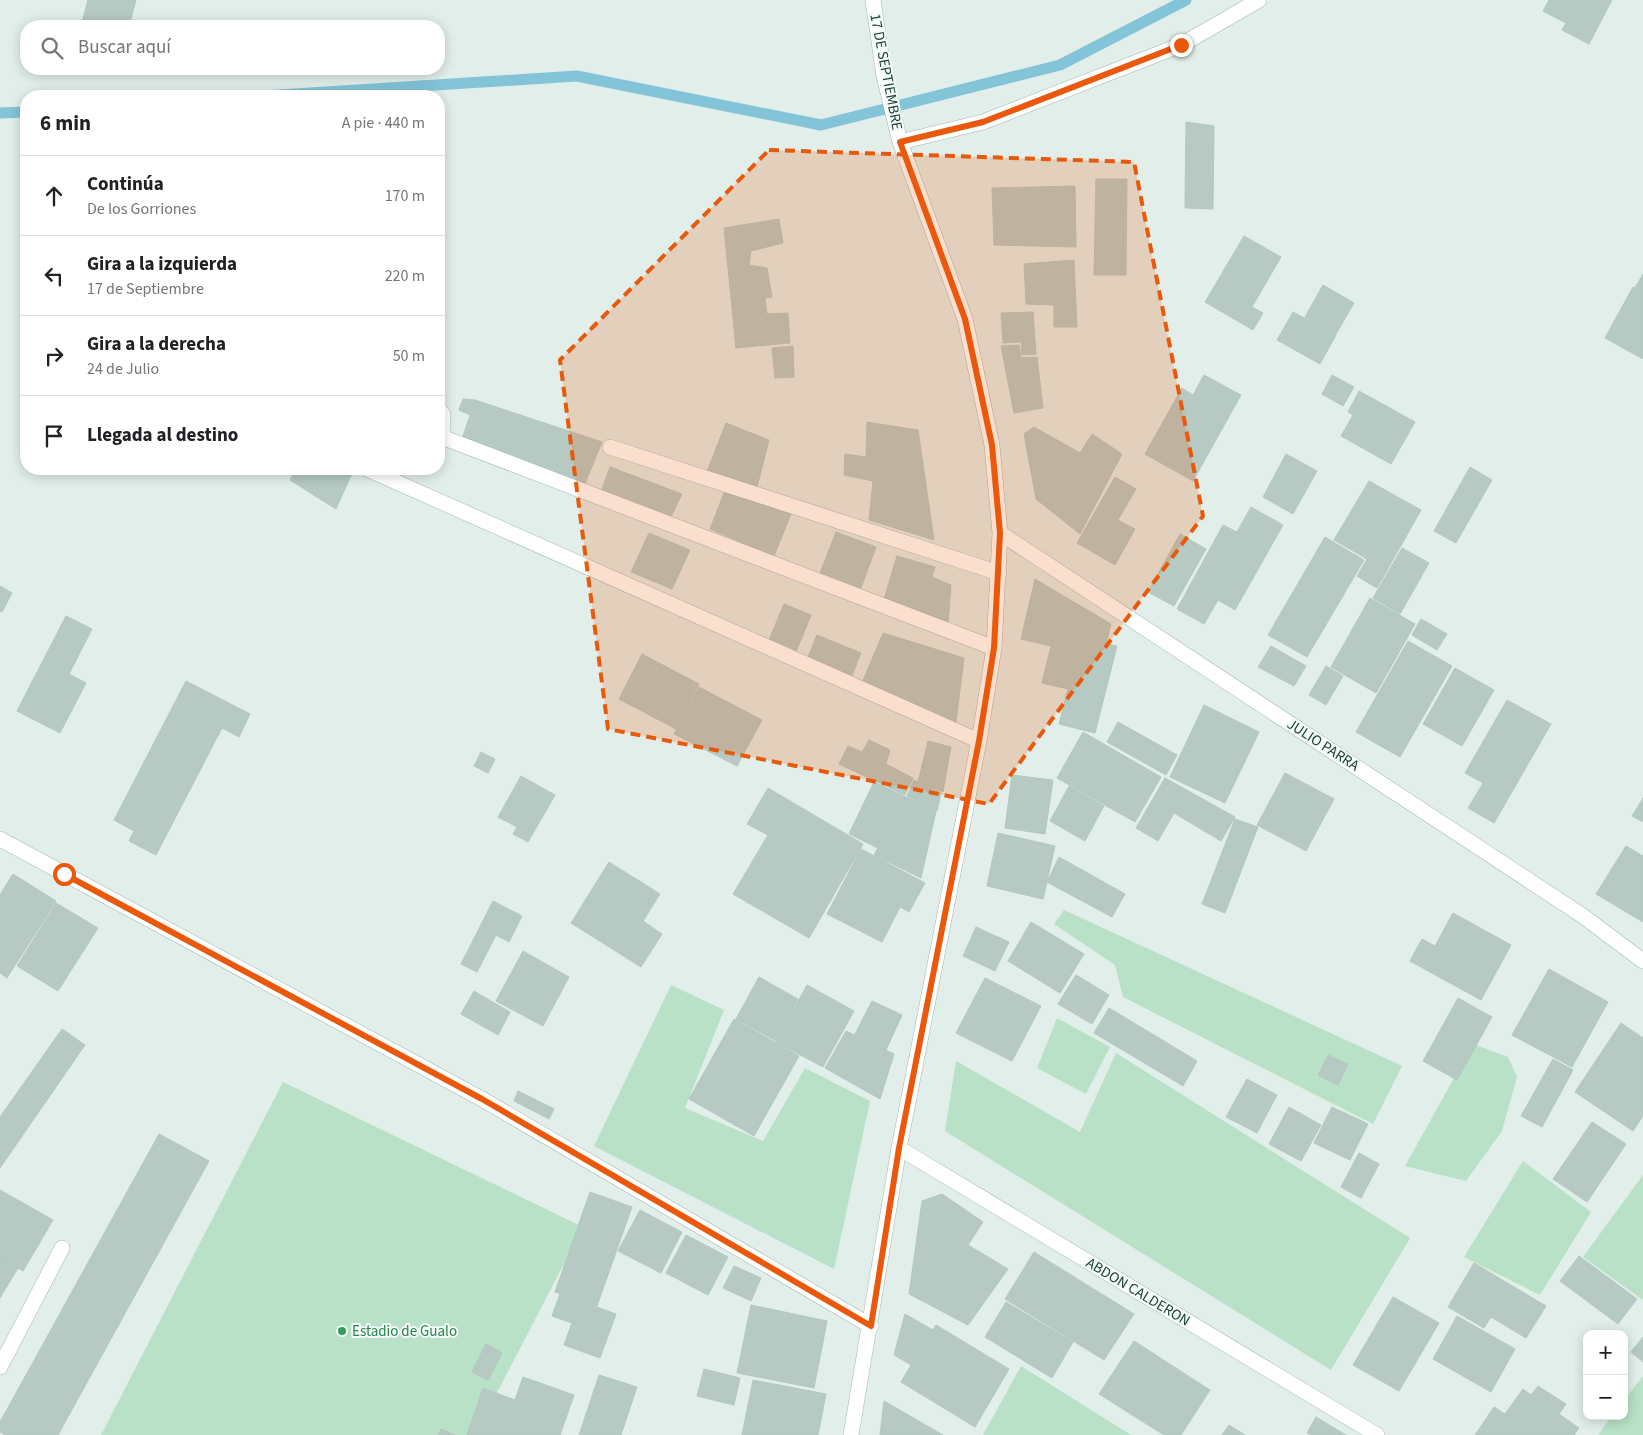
<!DOCTYPE html>
<html lang="es">
<head>
<meta charset="utf-8">
<style>
	:root { --surface:#fff; --page:#f6f6f6; --text:#202124; --muted:#757577; --line:#e0e0e0 }
	body { margin:0; font-family:"Source Sans 3",sans-serif; background:var(--page); color:var(--text) }
	.controls { position:absolute; right:15px; bottom:15px; display:grid; overflow:hidden; border-radius:10px; box-shadow:0 2px 12px #0003 }
	.controls button { width:45px; height:45px; display:grid; place-items:center; padding:0; border:0; border-bottom:1px solid var(--line); background:var(--surface); color:var(--text); font:25px sans-serif }
	.stop { position:absolute; width:15px; height:15px; margin:-11px; border:4px solid #ea580c; border-radius:50%; background:#fff }
	.stop.end { background:#ea580c; border-color:#fff; box-shadow:0 1px 5px #0008 }
	.list { margin:0; padding:0; list-style:none }
	h2 { display:flex; justify-content:space-between; align-items:center; height:65px; margin:0; padding:0 20px; font-size:21px }
	h2 small { font-size:16px; font-weight:400; color:var(--muted) }
	.list li { display:grid; grid-template-columns:32px 1fr auto; gap:15px; align-items:center; box-sizing:border-box; height:80px; padding:0 20px; border-top:1px solid var(--line) }
	.list b { display:block; font-size:19px; white-space:nowrap }
	.list p { margin:0; font-size:16px; white-space:nowrap; color:var(--muted) }
	.list em { font-size:16px; font-style:normal; color:var(--muted) }
	.icon { flex:none; width:28px; height:28px; fill:none; stroke:currentColor; stroke-width:2; stroke-linecap:round; stroke-linejoin:round }
	.map { position:relative; flex:none; width:1643px; height:1435px; overflow:hidden }
	.search { position:absolute; background:var(--surface); box-shadow:0 2px 12px #0003; left:20px; top:20px; width:425px; height:55px; display:flex; align-items:center; gap:12px; box-sizing:border-box; padding:0 18px; border-radius:20px; color:var(--muted); font-size:19px }
	.panel { position:absolute; background:var(--surface); box-shadow:0 2px 12px #0003; left:20px; top:90px; width:425px; height:385px; border-radius:20px }
	.map>svg:first-child { display:block }
	.green { fill:#b8e1c7 }
	.lines { fill:none; stroke-linecap:round; stroke-linejoin:round }
	.stream { stroke:#83c4d9; stroke-width:11 }
	.building { fill:#b6c9c3; stroke:#b3c8c1 }
	.minor-casing { stroke:#a3b7b1; stroke-width:16 }
	.minor { stroke:#fff; stroke-width:15 }
	.route { stroke:#ea580c; stroke-width:6 }
	.marked { fill:#e8590c; fill-opacity:0.2; stroke:#e8590c; stroke-width:4; stroke-dasharray:10 6; stroke-linejoin:round }
	.leisure-dot { fill:#2e9e5b; stroke:#f3faf7; stroke-width:2 }
	.labels { text-anchor:middle; dominant-baseline:central; stroke-width:4; stroke-linejoin:round; paint-order:stroke }
	.street-label { font-size:15px; fill:#1f413b; stroke:#f3faf7 }
	.leisure-label { font-size:15px; fill:#27864d; stroke:#f3faf7; text-anchor:start }
</style>
</head>
<body>
<div class="map">
<svg width="1643" height="1435" viewBox="0 0 1643 1435">
	<rect width="100%" height="100%" fill="#e1eee9"/>
	<!-- green -->
	<path class="green" d="M 1064,910 L 1402,1066 L 1373,1124 L 1123,997 L 1115,965 L 1054,924 Z
		M 671,985 L 724,1010 L 685,1108 L 763,1141 L 805,1068 L 870,1101 L 834,1269 L 594,1146 Z
		M 1057,1018 L 1110,1047 L 1086,1094 L 1037,1068 Z
		M 1473,1044 L 1508,1057 L 1517,1077 L 1502,1131 L 1466,1181 L 1405,1166 Z
		M 1116,1053 L 1410,1238 L 1331,1370 L 945,1131 L 956,1061 L 1080,1132 Z
		M 283,1082 L 583,1227 L 475,1435 L 101,1435 Z
		M 1523,1161 L 1591,1212 L 1540,1295 L 1464,1257 Z
		M 1643,1175 L 1643,1300 L 1583,1257 Z
		M 1021,1366 L 1131,1435 L 983,1435 Z
		M 1643,1376 L 1643,1435 L 1598,1435 L 1612,1416 L 1624,1416 L 1624,1400 Z"/>
	<g class="lines">
		<!-- stream -->
		<path class="stream" d="M 263,96 L 577,76 L 821,125 L 1060,65 L 1186,0
			M 0,113 L 26,112"/>
	</g>
	<!-- building -->
	<path class="building" d="M 88,0 L 136,0 L 129,26 L 81,26 Z
		M 1549,0 L 1578,0 L 1566,23 L 1543,11 Z
		M 1579,0 L 1612,0 L 1589,44 L 1562,30 Z
		M 1186,122 L 1214,126 L 1213,209 L 1185,208 Z
		M 1096,179 L 1127,179 L 1126,275 L 1094,275 Z
		M 1075,186 L 1076,247 L 994,245 L 992,188 Z
		M 779,219 L 783,243 L 751,251 L 749,265 L 767,268 L 772,297 L 765,298 L 767,314 L 788,313 L 790,343 L 736,348 L 724,228 Z
		M 1244,236 L 1281,257 L 1252,307 L 1263,313 L 1253,330 L 1205,302 Z
		M 1074,260 L 1077,327 L 1054,327 L 1054,305 L 1026,304 L 1024,264 Z
		M 1643,274 L 1643,292 L 1635,288 Z
		M 1323,285 L 1354,303 L 1336,334 L 1305,317 Z
		M 1633,287 L 1643,293 L 1643,359 L 1605,338 Z
		M 1033,312 L 1036,354 L 1022,355 L 1021,342 L 1003,343 L 1001,313 Z
		M 1293,312 L 1336,335 L 1320,364 L 1277,340 Z
		M 1019,345 L 1021,358 L 1037,357 L 1043,408 L 1014,413 L 1001,346 Z
		M 793,346 L 794,377 L 775,378 L 772,348 Z
		M 1204,375 L 1241,395 L 1193,481 L 1145,454 L 1182,388 L 1193,395 Z
		M 1332,375 L 1354,387 L 1343,406 L 1322,394 Z
		M 1359,391 L 1415,422 L 1391,464 L 1341,436 L 1353,415 L 1348,412 Z
		M 463,399 L 475,400 L 602,442 L 584,486 L 462,439 L 470,415 L 459,410 Z
		M 867,422 L 918,430 L 934,540 L 869,520 L 873,481 L 844,475 L 845,454 L 866,457 Z
		M 726,423 L 769,440 L 756,491 L 706,474 Z
		M 1034,427 L 1080,453 L 1092,434 L 1122,454 L 1080,534 L 1036,499 L 1024,434 Z
		M 1286,454 L 1317,471 L 1293,514 L 1263,497 Z
		M 610,467 L 682,494 L 670,519 L 601,492 Z
		M 1470,467 L 1492,480 L 1456,543 L 1434,531 Z
		M 295,469 L 348,469 L 353,471 L 336,509 L 290,480 Z
		M 1115,477 L 1136,489 L 1118,520 L 1135,529 L 1115,565 L 1077,543 Z
		M 1369,481 L 1421,510 L 1377,588 L 1357,576 L 1367,559 L 1334,540 Z
		M 726,488 L 791,514 L 774,556 L 710,529 Z
		M 1251,507 L 1283,525 L 1235,610 L 1218,600 L 1204,624 L 1177,609 L 1223,525 L 1237,532 Z
		M 836,532 L 876,547 L 861,588 L 820,573 Z
		M 649,533 L 690,550 L 672,589 L 631,572 Z
		M 1180,534 L 1206,549 L 1174,606 L 1148,592 Z
		M 1325,537 L 1364,560 L 1307,657 L 1268,635 Z
		M 1402,548 L 1429,563 L 1400,614 L 1373,598 Z
		M 897,556 L 935,567 L 932,577 L 951,585 L 948,625 L 884,599 Z
		M 1035,579 L 1111,624 L 1106,644 L 1117,646 L 1095,733 L 1059,724 L 1068,689 L 1042,683 L 1051,646 L 1021,639 Z
		M 0,586 L 12,593 L 2,612 L 0,611 Z
		M 1370,598 L 1415,624 L 1376,693 L 1331,667 Z
		M 784,604 L 811,615 L 796,652 L 769,640 Z
		M 66,616 L 92,629 L 69,674 L 86,683 L 60,733 L 17,711 Z
		M 1421,619 L 1447,634 L 1437,650 L 1412,635 Z
		M 883,633 L 964,658 L 956,722 L 862,683 Z
		M 817,635 L 861,653 L 851,678 L 808,657 Z
		M 1408,641 L 1452,666 L 1400,757 L 1356,732 Z
		M 1271,646 L 1306,666 L 1294,686 L 1258,667 Z
		M 642,654 L 699,684 L 676,729 L 619,699 Z
		M 1326,666 L 1343,676 L 1326,705 L 1309,695 Z
		M 1455,668 L 1494,690 L 1462,746 L 1423,724 Z
		M 186,681 L 250,714 L 239,737 L 222,728 L 156,855 L 129,841 L 134,831 L 114,820 Z
		M 699,687 L 762,720 L 737,766 L 674,734 Z
		M 1507,700 L 1551,724 L 1494,823 L 1468,808 L 1483,783 L 1465,773 Z
		M 1204,705 L 1259,732 L 1225,803 L 1170,777 Z
		M 1118,722 L 1177,755 L 1166,775 L 1107,742 Z
		M 1083,732 L 1161,777 L 1135,822 L 1057,778 Z
		M 869,740 L 890,750 L 886,764 L 913,778 L 905,795 L 839,764 L 848,746 L 862,752 Z
		M 928,741 L 951,747 L 943,792 L 918,782 Z
		M 481,752 L 495,759 L 488,773 L 474,766 Z
		M 1285,773 L 1334,799 L 1306,851 L 1257,825 Z
		M 1012,775 L 1053,780 L 1045,834 L 1005,828 Z
		M 521,776 L 555,795 L 528,842 L 513,834 L 517,827 L 498,817 Z
		M 1165,778 L 1235,817 L 1221,841 L 1174,813 L 1158,841 L 1136,828 Z
		M 914,780 L 941,793 L 937,811 L 907,796 Z
		M 874,782 L 936,811 L 921,878 L 874,855 L 878,848 L 849,834 Z
		M 1069,786 L 1104,806 L 1085,841 L 1050,821 Z
		M 768,788 L 863,844 L 809,938 L 733,894 L 768,835 L 747,824 Z
		M 1643,798 L 1643,822 L 1632,816 Z
		M 1235,819 L 1258,827 L 1225,913 L 1202,904 Z
		M 998,833 L 1055,846 L 1043,899 L 987,886 Z
		M 1626,846 L 1643,856 L 1643,922 L 1596,894 Z
		M 861,849 L 925,883 L 909,912 L 900,907 L 882,942 L 827,914 Z
		M 1059,857 L 1125,894 L 1112,917 L 1047,882 Z
		M 609,862 L 660,894 L 643,921 L 662,934 L 641,967 L 571,923 Z
		M 13,874 L 56,901 L 7,978 L 0,973 L 0,895 Z
		M 493,901 L 522,916 L 509,942 L 496,935 L 477,972 L 461,964 Z
		M 56,903 L 98,928 L 58,991 L 17,966 Z
		M 1453,913 L 1511,945 L 1481,1000 L 1410,961 L 1422,939 L 1435,946 Z
		M 1031,922 L 1084,954 L 1060,993 L 1008,961 Z
		M 976,927 L 1009,942 L 995,971 L 963,956 Z
		M 523,951 L 569,977 L 543,1026 L 496,1001 Z
		M 1549,969 L 1608,1002 L 1572,1067 L 1512,1035 Z
		M 1076,975 L 1109,995 L 1092,1024 L 1058,1004 Z
		M 759,977 L 798,999 L 776,1041 L 736,1019 Z
		M 985,978 L 1041,1006 L 1012,1061 L 956,1033 Z
		M 807,985 L 854,1011 L 823,1067 L 776,1042 Z
		M 474,991 L 510,1012 L 498,1035 L 461,1014 Z
		M 1458,998 L 1492,1017 L 1457,1080 L 1423,1061 Z
		M 872,1001 L 902,1015 L 886,1050 L 855,1034 Z
		M 1109,1008 L 1197,1061 L 1183,1086 L 1094,1033 Z
		M 734,1019 L 799,1056 L 754,1136 L 689,1099 Z
		M 1621,1023 L 1643,1038 L 1643,1116 L 1633,1131 L 1575,1092 Z
		M 62,1029 L 85,1045 L 0,1168 L 0,1117 Z
		M 846,1031 L 894,1054 L 880,1099 L 825,1068 Z
		M 1328,1055 L 1348,1064 L 1338,1085 L 1318,1075 Z
		M 1553,1059 L 1573,1070 L 1542,1127 L 1521,1116 Z
		M 1247,1079 L 1277,1095 L 1257,1133 L 1226,1117 Z
		M 518,1091 L 554,1109 L 549,1119 L 514,1101 Z
		M 1289,1107 L 1321,1125 L 1301,1161 L 1269,1144 Z
		M 1332,1107 L 1368,1124 L 1350,1160 L 1314,1143 Z
		M 1592,1122 L 1626,1144 L 1587,1202 L 1553,1179 Z
		M 159,1134 L 209,1161 L 58,1435 L 5,1435 L 0,1432 L 0,1422 Z
		M 1359,1153 L 1379,1164 L 1361,1198 L 1341,1187 Z
		M 0,1190 L 53,1220 L 23,1271 L 0,1257 Z
		M 590,1192 L 632,1207 L 597,1306 L 555,1292 Z
		M 942,1194 L 983,1222 L 968,1245 L 1008,1269 L 968,1325 L 909,1294 L 922,1201 Z
		M 640,1210 L 682,1232 L 661,1273 L 618,1251 Z
		M 686,1235 L 728,1257 L 708,1295 L 666,1273 Z
		M 1034,1252 L 1134,1314 L 1104,1360 L 1005,1299 Z
		M 1579,1256 L 1637,1299 L 1618,1324 L 1560,1281 Z
		M 0,1257 L 18,1268 L 0,1298 Z
		M 1474,1263 L 1546,1306 L 1526,1338 L 1491,1317 L 1484,1328 L 1448,1307 Z
		M 734,1266 L 761,1278 L 751,1301 L 723,1288 Z
		M 560,1294 L 616,1314 L 600,1358 L 564,1345 L 572,1323 L 552,1316 Z
		M 1393,1297 L 1439,1323 L 1399,1391 L 1353,1365 Z
		M 1006,1302 L 1073,1342 L 1052,1378 L 985,1337 Z
		M 751,1305 L 827,1321 L 814,1388 L 737,1373 Z
		M 905,1314 L 933,1330 L 936,1325 L 1009,1369 L 975,1427 L 901,1382 L 911,1365 L 894,1355 Z
		M 1457,1316 L 1515,1349 L 1491,1392 L 1433,1359 Z
		M 1643,1337 L 1643,1362 L 1631,1352 Z
		M 1134,1341 L 1210,1390 L 1181,1435 L 1164,1435 L 1099,1394 Z
		M 486,1344 L 502,1353 L 488,1380 L 472,1372 Z
		M 704,1369 L 740,1378 L 734,1405 L 697,1396 Z
		M 599,1375 L 637,1387 L 621,1435 L 579,1435 Z
		M 523,1377 L 574,1395 L 560,1435 L 467,1435 L 483,1388 L 515,1400 Z
		M 753,1380 L 826,1394 L 818,1435 L 742,1435 Z
		M 1538,1386 L 1566,1404 L 1559,1414 L 1579,1428 L 1574,1435 L 1475,1435 L 1494,1407 L 1505,1414 L 1523,1389 L 1531,1395 Z
		M 884,1401 L 943,1435 L 880,1435 Z
		M 1316,1417 L 1346,1435 L 1311,1435 L 1307,1433 Z
		M 1229,1425 L 1245,1435 L 1222,1435 Z
		M 441,1429 L 455,1435 L 438,1435 Z"/>
	<g class="lines">
		<defs>
			<path id="minor" d="M 900,142 L 983,122 L 1181,45 L 1259,0
				M 439,409 L 443,415 L 442,433 L 447,439 L 994,648
				M 610,447 L 999,573
				M 367,469 L 979,741
				M 1000,533 L 1583,916 L 1643,961
				M 0,839 L 482,1099 L 871,1326
				M 899,1148 L 1377,1435
				M 0,1367 L 62,1248
				M 851,1435 L 899,1148 L 979,741 L 994,648 L 1000,533 L 992,445 L 965,319 L 900,142 L 884,76 L 873,0"/>
		</defs>
		<!-- minor casing -->
		<use href="#minor" class="minor-casing"/>
		<!-- minor -->
		<use href="#minor" class="minor"/>
	</g>
	<g class="lines">
		<!-- route -->
		<path class="route" d="M 64,874 L 482,1099 L 871,1326 L 899,1148 L 979,741 L 994,648 L 1000,533 L 992,445 L 965,319 L 900,142 L 983,122 L 1181,45"/>
	</g>
	<!-- marked area -->
	<path class="marked" d="M 769,150 L 1134,162 L 1203,516 L 989,804 L 608,729 L 560,360 Z"/>
	<!-- markers -->
	<circle class="leisure-dot" cx="342" cy="1331" r="5"/>
	<g class="labels">
		<!-- street labels -->
		<g class="street-label">
			<text transform="translate(886 72) rotate(79)">17 DE SEPTIEMBRE</text>
			<text transform="translate(1323 745) rotate(33)">JULIO PARRA</text>
			<text transform="translate(1138 1292) rotate(31)">ABDON CALDERON</text>
		</g>
		<!-- leisure labels -->
		<g class="leisure-label">
			<text x="352" y="1331">Estadio de Gualo</text>
		</g>
	</g>
</svg>
<div class="controls">
<button>+</button>
<button>−</button>
</div>
<div class="stop" style="left:64px;top:874px"></div>
<div class="stop end" style="left:1181px;top:45px"></div>
<div class="search"><svg class="icon" aria-label="search" viewBox="0 0 24 24"><circle cx="10" cy="10" r="6"/><path d="M15 15l6 6"/></svg>Buscar aquí</div>
<section class="panel">
<h2>6 min<small>A pie · 440 m</small></h2>
<ul class="list">
<li><svg class="icon" aria-label="ahead" viewBox="0 0 24 24"><path d="M12 20V5M6 11l6-6 6 6"/></svg><div><b>Continúa</b><p>De los Gorriones</p></div><em>170 m</em></li>
<li><svg class="icon" aria-label="left" viewBox="0 0 24 24"><path d="M17 20v-9H6M10 6l-5 5 5 5"/></svg><div><b>Gira a la izquierda</b><p>17 de Septiembre</p></div><em>220 m</em></li>
<li><svg class="icon" aria-label="right" viewBox="0 0 24 24"><path d="M7 20v-9h11M14 6l5 5-5 5"/></svg><div><b>Gira a la derecha</b><p>24 de Julio</p></div><em>50 m</em></li>
<li><svg class="icon" aria-label="arrive" viewBox="0 0 24 24"><path d="M6 21V4h12l-3 4 3 4H6"/></svg><div><b>Llegada al destino</b></div></li>
</ul>
</section>
</div>
</body>
</html>
